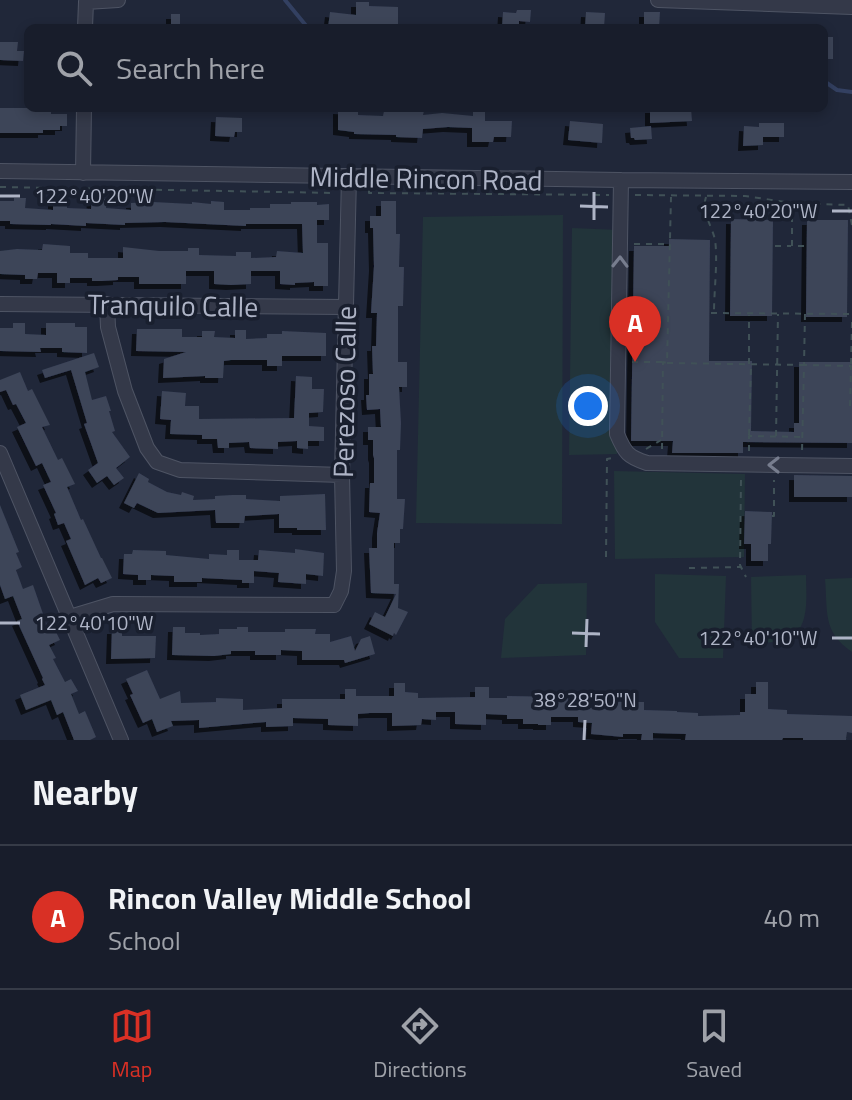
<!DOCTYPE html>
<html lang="en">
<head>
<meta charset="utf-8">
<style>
	:root { --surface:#181d2b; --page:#212633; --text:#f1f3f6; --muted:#9fa2a9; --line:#363b47; --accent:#d93025 }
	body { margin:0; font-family:"Titillium Web",sans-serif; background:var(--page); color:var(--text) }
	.you { position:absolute; left:588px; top:406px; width:28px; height:28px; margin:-20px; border:6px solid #fff; border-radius:50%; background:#1a73e8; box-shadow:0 0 0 12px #1a73e833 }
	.badge { display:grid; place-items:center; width:52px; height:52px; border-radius:50%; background:var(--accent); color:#fff; font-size:26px; font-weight:700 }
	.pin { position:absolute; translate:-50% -66px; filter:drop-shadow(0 2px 4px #0008) }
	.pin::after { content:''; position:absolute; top:42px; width:28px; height:24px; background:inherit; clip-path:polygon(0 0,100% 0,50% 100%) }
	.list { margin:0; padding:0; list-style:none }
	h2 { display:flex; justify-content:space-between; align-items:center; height:104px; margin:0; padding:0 32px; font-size:34px }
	h2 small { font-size:26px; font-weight:400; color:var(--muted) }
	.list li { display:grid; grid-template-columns:52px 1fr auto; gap:24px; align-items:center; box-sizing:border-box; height:144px; padding:0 32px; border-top:2px solid var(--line) }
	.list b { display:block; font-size:30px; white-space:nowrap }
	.list p { margin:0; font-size:26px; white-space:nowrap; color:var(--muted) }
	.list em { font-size:26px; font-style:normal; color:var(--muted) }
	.icon { flex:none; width:44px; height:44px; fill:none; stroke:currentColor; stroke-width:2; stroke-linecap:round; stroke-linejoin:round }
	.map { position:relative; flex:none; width:852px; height:740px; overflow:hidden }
	.search { position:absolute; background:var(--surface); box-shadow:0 4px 12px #0003; left:24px; right:24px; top:24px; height:88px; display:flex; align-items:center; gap:20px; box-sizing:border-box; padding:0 28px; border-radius:12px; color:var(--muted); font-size:30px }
	.sheet { height:248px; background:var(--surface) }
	nav { display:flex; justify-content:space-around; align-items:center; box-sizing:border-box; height:112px; border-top:2px solid var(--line); background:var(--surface); font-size:22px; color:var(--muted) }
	nav a { display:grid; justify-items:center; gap:4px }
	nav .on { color:var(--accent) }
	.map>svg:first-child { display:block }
	.green { fill:#22343a }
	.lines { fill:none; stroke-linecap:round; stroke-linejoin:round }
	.stream { stroke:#334061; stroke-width:4 }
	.building { fill:#3c4459; filter:url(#shadow) }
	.minor-casing { stroke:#4e5464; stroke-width:16 }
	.path { stroke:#405157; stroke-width:2; stroke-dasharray:6 6; stroke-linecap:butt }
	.minor { stroke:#343949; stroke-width:14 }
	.oneway { stroke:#777d8e }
	.ticks { fill:none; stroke:#aeb4c6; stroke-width:3 }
	.labels { text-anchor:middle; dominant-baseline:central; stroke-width:7; stroke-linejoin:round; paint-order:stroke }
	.street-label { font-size:28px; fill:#aeb4c6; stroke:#191f2e }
	.ticks-label { font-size:20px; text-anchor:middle; fill:#aeb4c6; stroke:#191f2e; stroke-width:7; stroke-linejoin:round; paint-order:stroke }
</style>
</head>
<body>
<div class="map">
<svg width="852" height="740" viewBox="0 0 852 740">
	<defs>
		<filter id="shadow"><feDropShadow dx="-5" dy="5" stdDeviation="0" flood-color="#0009"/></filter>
	</defs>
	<rect width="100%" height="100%" fill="#202739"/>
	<!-- green -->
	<path class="green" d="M 563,215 L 562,524 L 416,523 L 423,217 Z
		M 572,228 L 619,230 L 617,454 L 569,455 Z
		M 614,471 L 745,474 L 744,557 L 615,559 Z
		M 655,574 L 726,576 L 723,658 L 679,658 L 655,622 Z
		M 806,575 C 806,596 811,632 785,640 C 775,643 762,642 752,644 L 751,577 Z
		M 852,578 L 852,652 C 822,631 828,612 825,579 Z
		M 587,583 L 586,655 L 501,658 L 505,619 L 538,584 Z"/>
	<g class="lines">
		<!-- stream -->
		<path class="stream" d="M 285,0 L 308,28
			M 824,81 L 837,90 L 852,92"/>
	</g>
	<!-- building -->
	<path class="building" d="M 356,2 L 369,2 L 369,6 L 398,7 L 398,27 L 328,28 L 330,12 L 356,15 Z
		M 517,10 L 531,10 L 530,22 L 519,21 L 519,28 L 502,28 L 503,12 L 516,13 Z
		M 586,12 L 605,13 L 604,28 L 585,28 Z
		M 644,12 L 660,12 L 659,28 L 644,28 Z
		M 171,14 L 180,14 L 180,28 L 171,28 Z
		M 824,37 L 833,37 L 833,59 L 824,59 Z
		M 0,42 L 18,42 L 17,51 L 24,51 L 23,61 L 0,60 Z
		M 0,108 L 51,108 L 51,114 L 67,114 L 67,126 L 60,126 L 60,130 L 43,130 L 43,133 L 0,133 Z
		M 650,108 L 691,108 L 692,121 L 650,123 Z
		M 338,109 L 358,110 L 358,115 L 383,116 L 384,111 L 405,111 L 405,110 L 424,111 L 423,115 L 442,113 L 473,116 L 473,111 L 485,111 L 485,121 L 512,121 L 511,137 L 494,137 L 493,142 L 472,142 L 472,128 L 448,127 L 423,129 L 422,138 L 396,137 L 396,135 L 354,134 L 354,132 L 338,130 Z
		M 216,117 L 242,118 L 242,132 L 235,132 L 234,137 L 215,136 Z
		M 570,121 L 603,124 L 602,143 L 568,140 Z
		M 759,123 L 784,123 L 784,137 L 763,137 L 763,145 L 743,146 L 744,126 L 759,127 Z
		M 651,126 L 652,139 L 635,140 L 634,138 L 631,138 L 630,128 Z
		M 14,198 L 26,198 L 25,208 L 53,210 L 53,199 L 67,199 L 67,208 L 91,209 L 92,198 L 107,199 L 106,208 L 131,210 L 131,203 L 153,202 L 192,204 L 192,202 L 211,204 L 211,201 L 224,202 L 224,210 L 250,210 L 250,208 L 270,208 L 270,204 L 291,204 L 291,202 L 317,202 L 317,205 L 329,204 L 329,220 L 317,220 L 317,243 L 328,243 L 328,286 L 314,286 L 314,282 L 295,283 L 295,285 L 280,284 L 280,271 L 251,271 L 251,284 L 231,285 L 214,284 L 214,271 L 186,271 L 186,284 L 139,284 L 139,277 L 118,277 L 118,280 L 102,281 L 92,281 L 92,278 L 70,278 L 70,283 L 57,283 L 57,273 L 38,273 L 37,279 L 25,279 L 25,275 L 0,274 L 0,251 L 17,249 L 42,250 L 43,244 L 70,246 L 70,253 L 88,253 L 88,258 L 123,258 L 123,247 L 159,251 L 188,251 L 188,248 L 199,248 L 199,255 L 236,256 L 236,252 L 251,252 L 251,258 L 276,257 L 277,251 L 303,253 L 302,224 L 246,224 L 246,226 L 165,222 L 125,223 L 125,225 L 86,223 L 86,226 L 51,224 L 51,225 L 10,224 L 10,221 L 0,221 L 0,201 L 14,201 Z
		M 381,201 L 396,201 L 396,234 L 400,234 L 399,267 L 404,267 L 403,306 L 398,306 L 398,362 L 407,362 L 407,387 L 399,387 L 401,423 L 400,450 L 397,450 L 397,499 L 405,499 L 403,529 L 400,529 L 400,543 L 394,543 L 394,584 L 399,584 L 398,608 L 408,612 L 396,635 L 394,633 L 393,636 L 369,624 L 375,612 L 385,617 L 396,594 L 371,593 L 369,548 L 377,548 L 377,533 L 380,513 L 369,512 L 370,483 L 374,483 L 374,458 L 373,455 L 373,440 L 368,440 L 368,427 L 381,427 L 380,409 L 367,410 L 366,395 L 369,395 L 369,374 L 373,374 L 372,346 L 376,346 L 377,313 L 371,313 L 374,266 L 373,228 L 370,228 L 370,216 L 381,216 Z
		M 731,219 L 773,220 L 772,316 L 730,316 Z
		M 807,220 L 848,220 L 847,317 L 806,317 Z
		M 669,239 L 710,240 L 709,361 L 752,361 L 751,431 L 794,432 L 794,423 L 799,423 L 799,362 L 852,362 L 852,443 L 743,442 L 743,453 L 672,453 L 673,441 L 631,441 L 634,246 L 669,246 Z
		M 13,323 L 25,323 L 25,334 L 46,335 L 46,323 L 75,323 L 75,327 L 87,327 L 87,353 L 62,352 L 62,348 L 40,348 L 41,352 L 0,351 L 0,328 L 13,328 Z
		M 137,329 L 182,329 L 182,337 L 202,337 L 202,331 L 215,331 L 214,337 L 235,338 L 235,330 L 246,330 L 246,339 L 267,338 L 267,334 L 282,334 L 282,331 L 326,333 L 326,356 L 282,356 L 282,366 L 267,366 L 267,360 L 231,360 L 224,361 L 223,378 L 205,378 L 205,376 L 163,378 L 164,359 L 186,352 L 136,351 Z
		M 94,353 L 99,367 L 85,372 L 92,400 L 106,396 L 111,411 L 109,411 L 115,431 L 112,432 L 130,457 L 116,468 L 124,478 L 114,485 L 107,476 L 97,483 L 88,470 L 98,463 L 84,424 L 87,423 L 71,370 L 45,378 L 42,370 Z
		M 20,372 L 28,391 L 32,389 L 50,425 L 42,427 L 58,460 L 62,458 L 75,484 L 67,487 L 81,520 L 83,519 L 101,558 L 102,558 L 112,578 L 101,583 L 98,578 L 85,585 L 66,541 L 71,539 L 64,523 L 58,525 L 54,514 L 56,513 L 43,485 L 51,482 L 42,463 L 36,466 L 17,427 L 26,423 L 16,404 L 13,405 L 6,390 L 0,392 L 0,380 Z
		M 296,376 L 312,377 L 312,389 L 324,389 L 323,412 L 309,413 L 309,426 L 324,427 L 324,441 L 308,441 L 308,449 L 297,448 L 297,441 L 278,442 L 278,449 L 250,448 L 249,442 L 229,443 L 229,448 L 218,448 L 217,439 L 202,439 L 202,435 L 170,434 L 171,420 L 160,419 L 162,391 L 186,393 L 185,406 L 199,406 L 199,419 L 294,418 Z
		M 139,473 L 149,479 L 148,482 L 167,492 L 181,495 L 182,492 L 194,496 L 193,500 L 215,499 L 215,496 L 232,495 L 246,495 L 246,499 L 280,501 L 280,496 L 325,494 L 326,530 L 297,530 L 297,528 L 279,528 L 279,514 L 245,516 L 244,523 L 216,523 L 215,510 L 158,513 L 137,503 L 134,508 L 124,503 Z
		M 794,475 L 852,476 L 852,497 L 794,497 Z
		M 0,505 L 19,552 L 16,553 L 22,567 L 16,570 L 23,589 L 33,585 L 49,631 L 54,628 L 60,640 L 49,645 L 56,658 L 53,659 L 65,682 L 71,679 L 78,691 L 71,694 L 79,714 L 85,711 L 96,737 L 90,740 L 74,740 L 63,712 L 57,715 L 51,700 L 26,710 L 20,695 L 45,685 L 42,679 L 43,678 L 17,621 L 22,619 L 13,596 L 5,599 L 0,585 Z
		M 745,511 L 772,512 L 771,544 L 768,544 L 768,561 L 751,561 L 751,544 L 744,544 Z
		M 295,549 L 324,553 L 323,576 L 306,574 L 306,584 L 278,582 L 279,573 L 254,571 L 254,583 L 242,583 L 242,580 L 202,578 L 202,582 L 174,582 L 174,576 L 151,575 L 151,580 L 138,580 L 138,575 L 123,574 L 124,554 L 132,554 L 133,550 L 166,551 L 166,555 L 209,559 L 209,554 L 227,555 L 227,550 L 239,550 L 239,560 L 258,560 L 259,550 L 295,553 Z
		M 173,627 L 185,627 L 185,633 L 200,633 L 200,635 L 219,634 L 219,629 L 237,629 L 237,627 L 248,627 L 248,632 L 285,632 L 285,629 L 316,629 L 315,634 L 330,634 L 330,642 L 351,636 L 355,651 L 361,639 L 370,636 L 375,654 L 345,663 L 344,660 L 302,660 L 302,651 L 281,650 L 281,655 L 255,655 L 255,651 L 231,651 L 231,654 L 214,656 L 172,655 Z
		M 112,629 L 122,629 L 122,636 L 156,636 L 155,658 L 111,659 Z
		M 147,670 L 160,699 L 180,691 L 181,703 L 216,702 L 216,698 L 243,699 L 243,710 L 282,708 L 282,699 L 345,699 L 345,689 L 356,689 L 356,696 L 394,696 L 394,683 L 405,683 L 405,692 L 418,693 L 418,698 L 475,697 L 475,687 L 489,687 L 489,698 L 507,698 L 507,696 L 568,697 L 568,707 L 612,708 L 612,702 L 644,702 L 644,710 L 677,711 L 677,712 L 698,713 L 698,716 L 740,715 L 740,712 L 745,712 L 745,694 L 756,694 L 756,682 L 768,682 L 768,709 L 787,710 L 787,714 L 852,716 L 852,733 L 847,732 L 846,740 L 803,740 L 803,738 L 783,738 L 782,740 L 685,740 L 686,734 L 653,733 L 653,740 L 641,740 L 642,734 L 623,734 L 623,737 L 591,734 L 592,723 L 578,722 L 578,717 L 551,717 L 551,725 L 538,725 L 538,724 L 523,724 L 523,719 L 507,719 L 507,715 L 486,714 L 486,725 L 455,724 L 455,712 L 436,712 L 436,720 L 422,719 L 421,725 L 392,726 L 392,713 L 370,713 L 358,714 L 358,726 L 328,725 L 328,719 L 293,718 L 293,726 L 266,727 L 266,722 L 199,728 L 199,720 L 171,721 L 173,726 L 157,732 L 152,719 L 143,723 L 130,695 L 133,694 L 126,679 Z"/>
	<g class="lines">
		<defs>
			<path id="minor" d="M 658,0 L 852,7
				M 85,28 L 86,2 L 118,0
				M 0,171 L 621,180 L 852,182
				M 83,173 L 84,108
				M 621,180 L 617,434 C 625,453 628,457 647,463 L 852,466
				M 0,304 L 346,307
				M 107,304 L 108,327 L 125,391 L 147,448 L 157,462 L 180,470 L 342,475
				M 0,453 L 121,740
				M 70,617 L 113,604 L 334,605 L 341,591 L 344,571 L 342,475 L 349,177"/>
		</defs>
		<!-- minor casing -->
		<use href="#minor" class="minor-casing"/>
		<!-- path -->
		<path class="path" d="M 0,187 L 335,193
			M 369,190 L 369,193 L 609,195
			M 635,195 L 745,196 L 792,203 L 848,205 L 852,225
			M 706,197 C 701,213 712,225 715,240 C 718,260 714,291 714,312
			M 792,204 L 792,246 L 809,246
			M 634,244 L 667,244
			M 775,246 L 791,246
			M 633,303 L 634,313
			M 711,313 L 852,314
			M 805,314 L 804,365 L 851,366 L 850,409 L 852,408
			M 632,362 L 662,362
			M 667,363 L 804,365 L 802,451
			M 749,364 L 749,315
			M 851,364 L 852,322
			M 749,435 L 751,365
			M 776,436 L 778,314
			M 646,449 L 661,440
			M 662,449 L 663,362 L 667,363 L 671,197
			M 749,451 L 749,436 L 802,437
			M 741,480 L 740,565 L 746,577
			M 772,516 L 774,516 L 774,480
			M 606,557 L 607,459 L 613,458
			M 689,568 L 740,567"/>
		<!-- minor -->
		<use href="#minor" class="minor"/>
	</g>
	<!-- one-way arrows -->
	<defs><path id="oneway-chevron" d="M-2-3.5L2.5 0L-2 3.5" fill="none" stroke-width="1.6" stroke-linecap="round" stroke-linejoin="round" transform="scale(2)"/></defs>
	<g class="oneway">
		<use href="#oneway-chevron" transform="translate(620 262) rotate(-89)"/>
		<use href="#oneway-chevron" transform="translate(774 465) rotate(-180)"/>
	</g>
	<!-- ticks -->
	<path class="ticks" d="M 0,196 L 20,196M 580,206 L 608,207M 832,211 L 852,211M 594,220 L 594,192M 0,623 L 20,623M 572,633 L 600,634M 832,638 L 852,638M 586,647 L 587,619M 584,740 L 585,720"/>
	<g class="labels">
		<!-- street labels -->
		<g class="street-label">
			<text transform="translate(426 178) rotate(1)">Middle Rincon Road</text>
			<text transform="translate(173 305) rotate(1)">Tranquilo Calle</text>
			<text transform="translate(344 392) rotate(-89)">Perezoso Calle</text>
		</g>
	</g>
	<g class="ticks-label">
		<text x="94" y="203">122°40'20"W</text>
		<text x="758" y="218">122°40'20"W</text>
		<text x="94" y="630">122°40'10"W</text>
		<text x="758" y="645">122°40'10"W</text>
		<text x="585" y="707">38°28'50"N</text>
	</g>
</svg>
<div class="you"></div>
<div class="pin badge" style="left:635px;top:362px">A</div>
<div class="search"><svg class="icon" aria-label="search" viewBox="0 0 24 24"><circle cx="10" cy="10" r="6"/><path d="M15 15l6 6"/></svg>Search here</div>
</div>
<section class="sheet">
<h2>Nearby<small></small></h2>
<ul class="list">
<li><span class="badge">A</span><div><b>Rincon Valley Middle School</b><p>School</p></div><em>40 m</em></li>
</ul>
</section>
<nav>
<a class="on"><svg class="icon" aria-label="map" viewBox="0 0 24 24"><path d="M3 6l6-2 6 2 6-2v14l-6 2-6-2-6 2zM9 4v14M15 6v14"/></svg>Map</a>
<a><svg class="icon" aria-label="directions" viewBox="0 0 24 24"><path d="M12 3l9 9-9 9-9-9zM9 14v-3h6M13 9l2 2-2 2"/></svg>Directions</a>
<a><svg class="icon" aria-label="saved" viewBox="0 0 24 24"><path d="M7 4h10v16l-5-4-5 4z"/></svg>Saved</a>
</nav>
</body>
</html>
